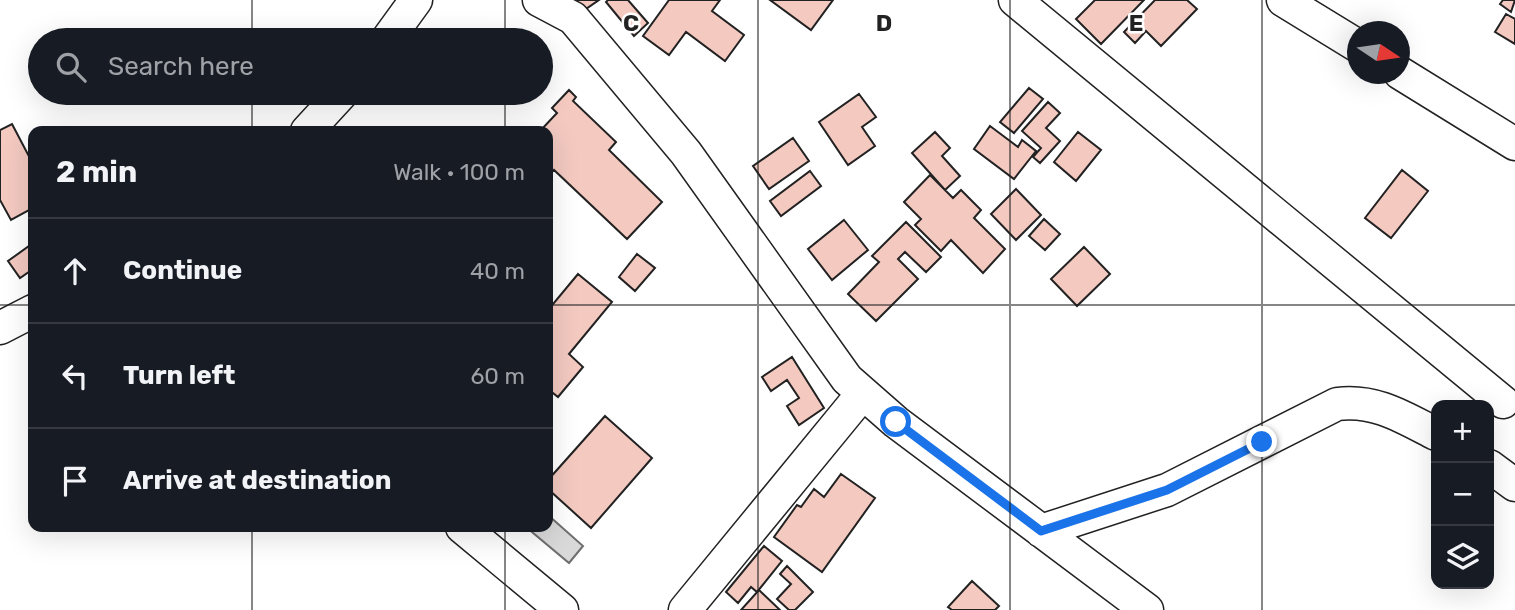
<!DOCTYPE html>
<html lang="en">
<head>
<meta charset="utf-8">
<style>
	:root { --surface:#171b24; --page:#242831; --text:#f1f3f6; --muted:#9ea1a6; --line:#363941 }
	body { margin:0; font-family:Rubik,sans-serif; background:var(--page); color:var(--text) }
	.controls { position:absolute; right:21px; bottom:21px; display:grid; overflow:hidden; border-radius:14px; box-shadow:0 7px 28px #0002 }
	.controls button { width:63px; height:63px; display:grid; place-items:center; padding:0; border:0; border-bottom:2px solid var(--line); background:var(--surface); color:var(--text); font:35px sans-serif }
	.compass { position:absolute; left:1347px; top:21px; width:63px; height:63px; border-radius:50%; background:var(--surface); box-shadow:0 7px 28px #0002; rotate:103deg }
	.stop { position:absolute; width:21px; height:21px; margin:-16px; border:5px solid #1a73e8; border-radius:50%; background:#fff }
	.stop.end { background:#1a73e8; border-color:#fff; box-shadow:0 2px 7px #0008 }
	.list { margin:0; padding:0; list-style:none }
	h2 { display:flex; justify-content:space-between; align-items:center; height:91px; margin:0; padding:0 28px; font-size:30px }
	h2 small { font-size:23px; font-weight:400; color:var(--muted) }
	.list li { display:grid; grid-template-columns:46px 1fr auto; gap:21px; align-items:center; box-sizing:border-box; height:105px; padding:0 28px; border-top:2px solid var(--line) }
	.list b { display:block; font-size:26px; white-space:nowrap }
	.list em { font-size:23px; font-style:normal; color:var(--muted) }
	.icon { flex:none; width:38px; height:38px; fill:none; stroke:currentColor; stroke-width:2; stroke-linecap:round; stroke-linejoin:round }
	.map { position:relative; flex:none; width:1515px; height:610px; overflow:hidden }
	.search { position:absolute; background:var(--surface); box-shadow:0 7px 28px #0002; left:28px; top:28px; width:525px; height:77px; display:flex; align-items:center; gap:18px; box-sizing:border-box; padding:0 24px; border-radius:38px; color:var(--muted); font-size:26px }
	.panel { position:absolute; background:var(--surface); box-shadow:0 7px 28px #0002; left:28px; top:126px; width:525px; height:406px; border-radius:14px }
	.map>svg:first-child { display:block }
	.water { fill:#d9d9d9; stroke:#6f6f6f; stroke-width:2 }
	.building { fill:#f3c9c0; stroke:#222; stroke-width:2 }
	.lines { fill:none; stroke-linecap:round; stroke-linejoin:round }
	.minor-casing { stroke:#222; stroke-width:35 }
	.minor { stroke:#fff; stroke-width:32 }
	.route { stroke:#1a73e8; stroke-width:9 }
	.grid { fill:none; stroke:#222; stroke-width:2; stroke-opacity:0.55 }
	.grid-label { font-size:23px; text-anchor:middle; font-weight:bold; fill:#222; stroke:#fff; stroke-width:5; stroke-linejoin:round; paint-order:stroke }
</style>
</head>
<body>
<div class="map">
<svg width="1515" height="610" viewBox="0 0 1515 610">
	<rect width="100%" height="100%" fill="#fff"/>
	<!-- water -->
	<path class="water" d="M 548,515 L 583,546 L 569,563 L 532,532 L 536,527 L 548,527 Z"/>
	<!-- building -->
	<path class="building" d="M 571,0 L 599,0 L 580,13 Z
		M 608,0 L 628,0 L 648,23 L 634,36 L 606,2 Z
		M 669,0 L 720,0 L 712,11 L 744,35 L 725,61 L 686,32 L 669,55 L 643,36 Z
		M 770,0 L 833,0 L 811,30 Z
		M 1095,0 L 1144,0 L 1101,44 L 1076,19 Z
		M 1155,0 L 1187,0 L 1197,9 L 1161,46 L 1146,31 L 1135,43 L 1124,32 Z
		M 1503,0 L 1515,0 L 1511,12 L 1500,4 Z
		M 1506,14 L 1515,19 L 1515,44 L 1495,32 Z
		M 1029,88 L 1043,99 L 1014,133 L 1000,122 Z
		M 569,90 L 576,97 L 573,101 L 616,142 L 609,150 L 662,202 L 627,239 L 554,170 L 548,176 L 548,131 L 540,131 L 557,113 L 552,108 Z
		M 859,94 L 876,117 L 862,127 L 875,146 L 848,165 L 819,122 Z
		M 1048,102 L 1060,113 L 1046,128 L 1060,141 L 1040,163 L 1033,157 L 1041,148 L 1022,131 Z
		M 12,124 L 33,164 L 33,208 L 11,220 L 0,200 L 0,130 Z
		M 990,126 L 1018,147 L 1022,140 L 1036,151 L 1014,179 L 974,149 Z
		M 935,132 L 950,148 L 942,156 L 960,176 L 945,190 L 912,153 Z
		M 1078,132 L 1101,150 L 1076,181 L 1054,162 Z
		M 793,138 L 809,161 L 769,189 L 753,166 Z
		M 1402,170 L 1428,191 L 1391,238 L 1365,218 Z
		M 810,171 L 821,186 L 781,216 L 770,201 Z
		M 930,175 L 953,198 L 961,190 L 981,210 L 974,218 L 1005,249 L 983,273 L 951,240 L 941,251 L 915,225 L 921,219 L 904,202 Z
		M 1016,189 L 1041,215 L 1016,240 L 991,214 Z
		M 1044,219 L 1060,234 L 1045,250 L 1029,236 Z
		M 844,220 L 868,250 L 832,280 L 808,249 Z
		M 906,222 L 941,257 L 926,272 L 905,252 L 898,259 L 918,279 L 876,321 L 848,294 L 879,262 L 872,256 Z
		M 29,246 L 33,252 L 33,269 L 20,278 L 8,261 Z
		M 1084,247 L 1110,274 L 1077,306 L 1051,279 Z
		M 637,254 L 655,268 L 635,291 L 619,277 Z
		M 578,274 L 612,302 L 569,354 L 583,367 L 558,397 L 548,389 L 548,310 Z
		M 792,357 L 824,408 L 799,425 L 787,406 L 799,398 L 787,380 L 771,391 L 762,377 Z
		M 605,416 L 652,458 L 591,528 L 548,489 L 548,480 Z
		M 841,474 L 875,498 L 822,572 L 774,537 L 797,505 L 801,507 L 814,489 L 824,497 Z
		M 764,546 L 782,561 L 757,592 L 751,587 L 738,603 L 726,592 Z
		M 787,566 L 813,592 L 795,610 L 789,610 L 777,599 L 791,584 L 780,574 Z
		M 972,581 L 999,606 L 995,610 L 952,610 L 948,607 Z
		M 759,590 L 780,610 L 741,610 Z"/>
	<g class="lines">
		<defs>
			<path id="minor" d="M 539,0 L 573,18 L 686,153 L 847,379 L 896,422 L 1147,610
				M 1015,0 L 1503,402
				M 1283,0 L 1358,46
				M 387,40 L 416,0
				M 1400,73 L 1515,144
				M 307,131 L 342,93
				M 0,328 L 33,311
				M 1489,466 L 1515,485
				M 462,527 L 562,610
				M 1041,531 L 1167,490 L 1337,404 C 1375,399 1403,417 1436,434
				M 685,610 L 863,393"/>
		</defs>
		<!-- minor casing -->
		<use href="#minor" class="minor-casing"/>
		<!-- minor -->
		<use href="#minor" class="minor"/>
	</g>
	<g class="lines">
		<!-- route -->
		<path class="route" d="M 896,422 L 1041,531 L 1167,490 L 1262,442"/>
	</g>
	<!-- grid -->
	<path class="grid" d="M 252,0 L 252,40M 505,0 L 505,40M 758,0 L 758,610M 1010,0 L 1010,610M 1262,0 L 1262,610M 252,93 L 252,131M 505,93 L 505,131M 0,305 L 33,305M 548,305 L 1515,305M 252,527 L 252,610M 505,527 L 505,610"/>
	<g class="grid-label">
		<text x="631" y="31">C</text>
		<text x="884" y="31">D</text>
		<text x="1136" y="31">E</text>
	</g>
</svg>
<div class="controls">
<button>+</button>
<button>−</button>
<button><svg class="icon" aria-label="layers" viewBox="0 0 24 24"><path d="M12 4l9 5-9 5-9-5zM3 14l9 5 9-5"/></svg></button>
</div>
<svg class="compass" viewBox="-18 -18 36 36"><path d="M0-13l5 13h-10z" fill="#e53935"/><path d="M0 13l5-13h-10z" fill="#9ea1a6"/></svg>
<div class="stop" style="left:896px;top:422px"></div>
<div class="stop end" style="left:1262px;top:442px"></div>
<div class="search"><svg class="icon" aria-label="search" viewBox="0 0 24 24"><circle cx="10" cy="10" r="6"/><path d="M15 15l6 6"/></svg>Search here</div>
<section class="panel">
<h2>2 min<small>Walk · 100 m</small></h2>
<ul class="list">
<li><svg class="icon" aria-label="ahead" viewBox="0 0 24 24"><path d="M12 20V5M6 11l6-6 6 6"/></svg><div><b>Continue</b></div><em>40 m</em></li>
<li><svg class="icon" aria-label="left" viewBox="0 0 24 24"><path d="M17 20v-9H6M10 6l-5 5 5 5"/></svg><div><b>Turn left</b></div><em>60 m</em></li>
<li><svg class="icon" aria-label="arrive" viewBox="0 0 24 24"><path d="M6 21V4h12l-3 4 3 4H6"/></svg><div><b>Arrive at destination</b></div></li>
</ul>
</section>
</div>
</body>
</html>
